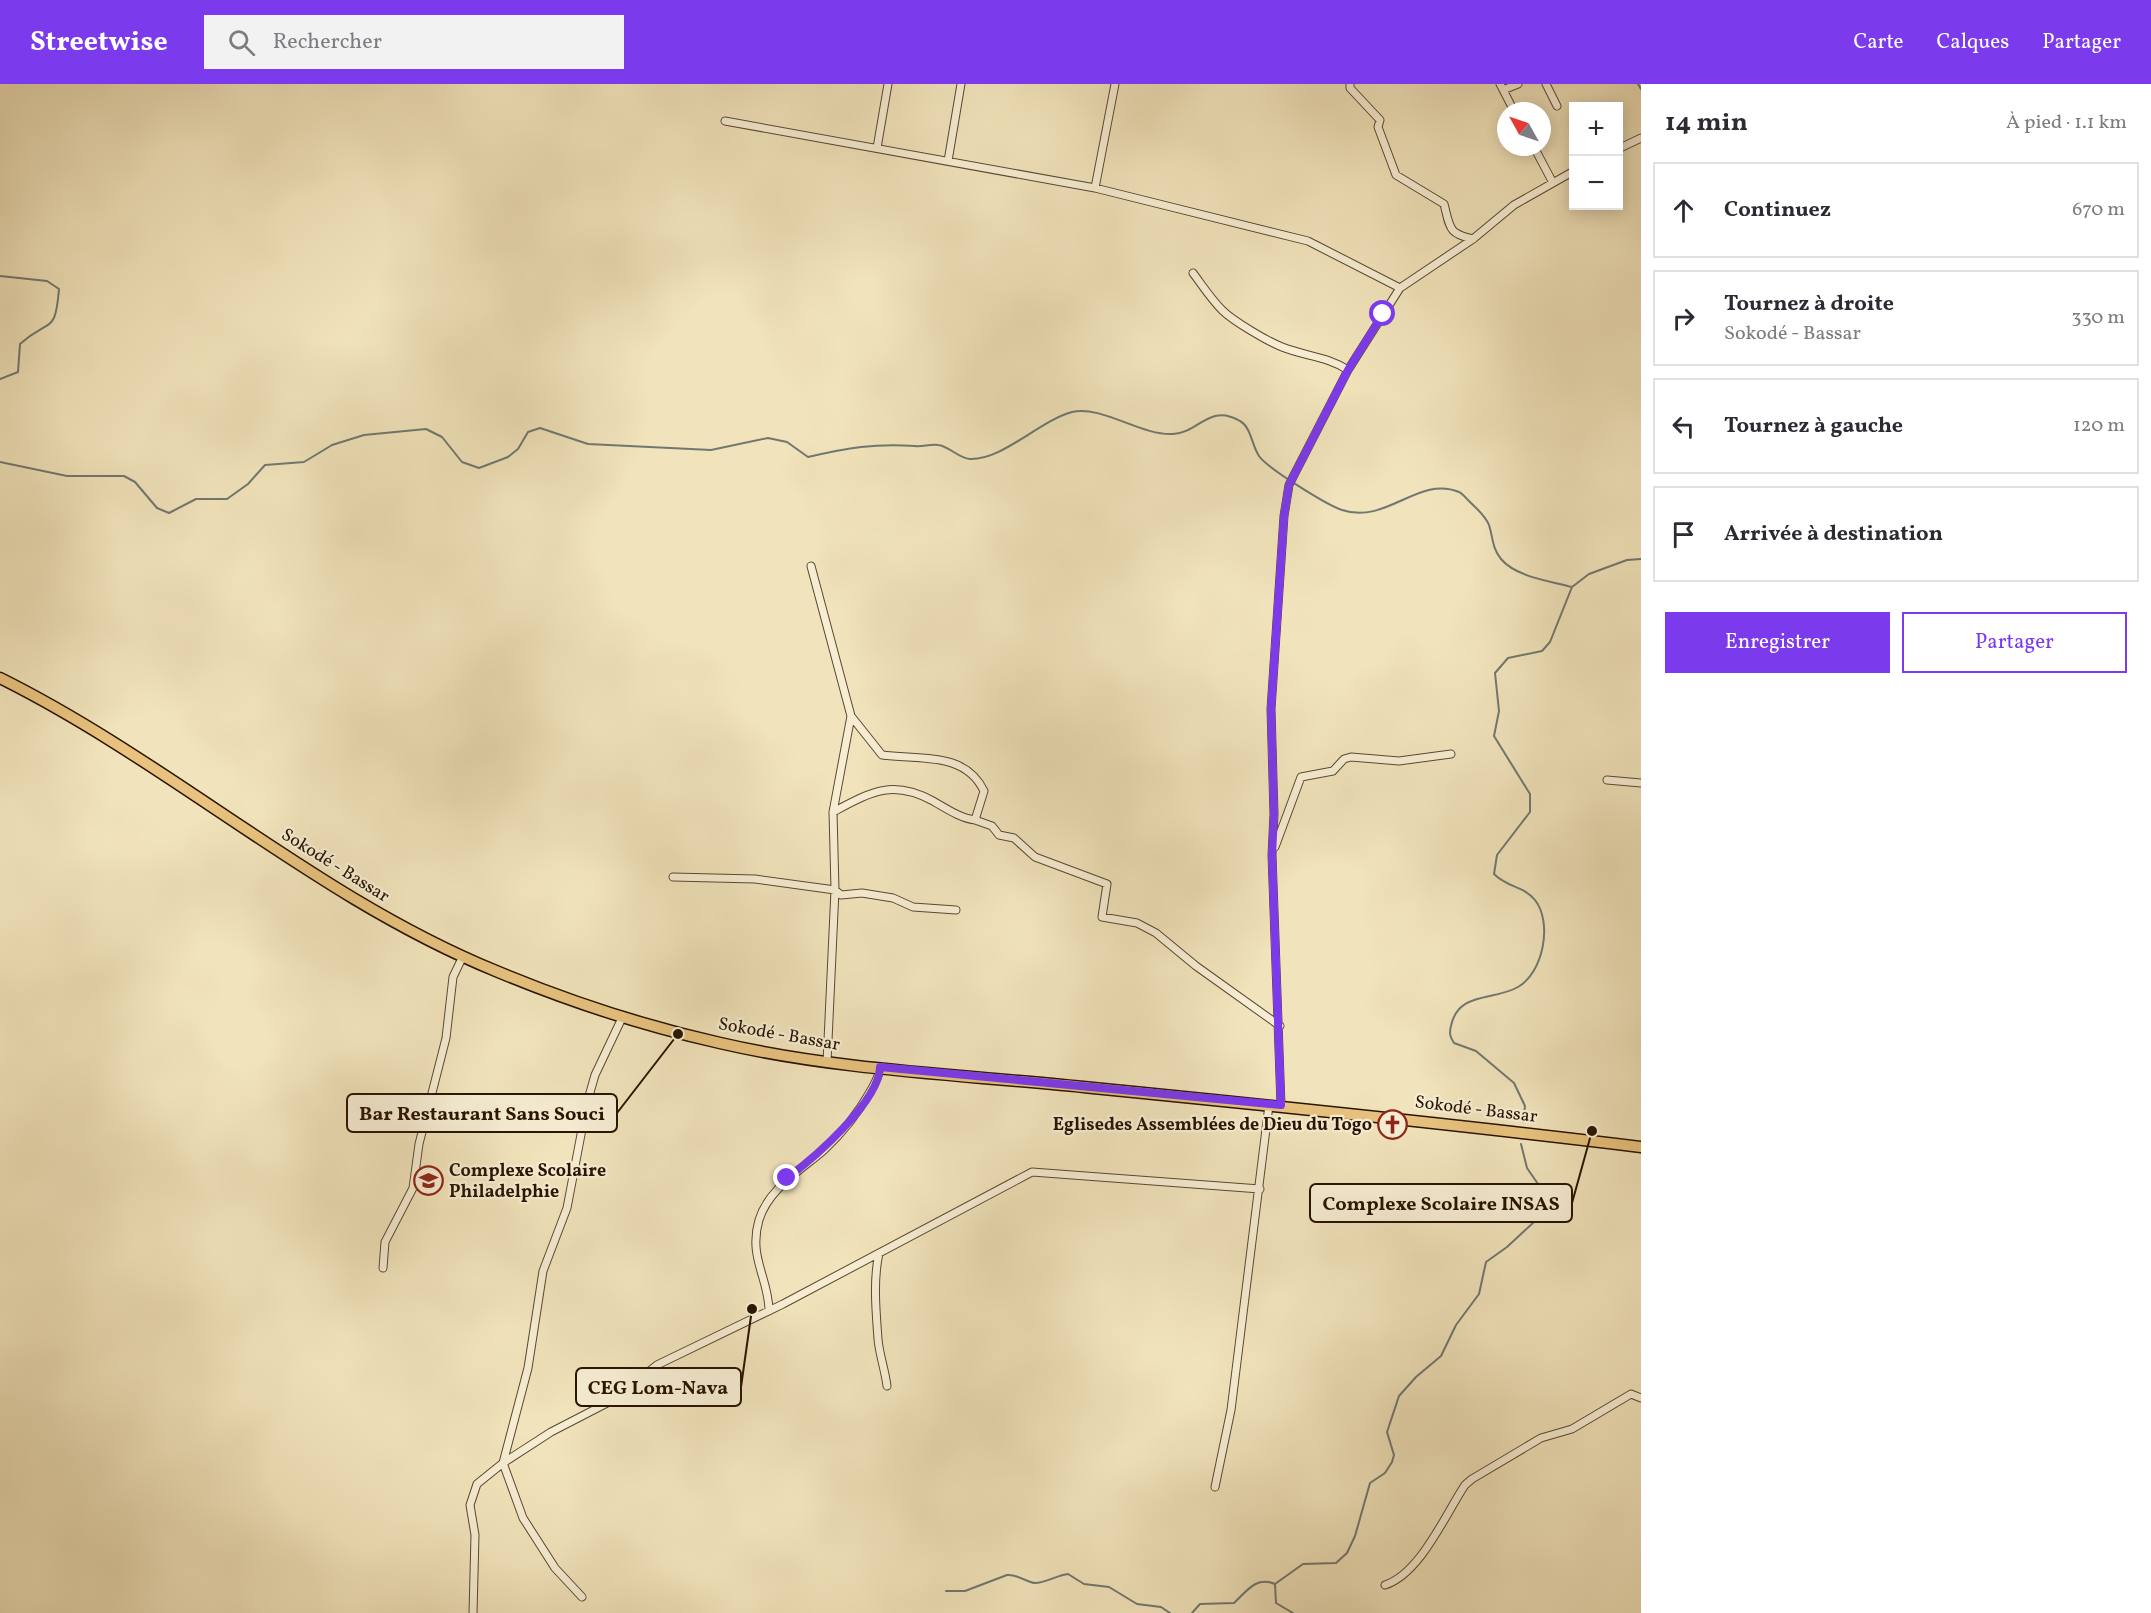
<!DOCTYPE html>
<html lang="fr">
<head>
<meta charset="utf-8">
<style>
	:root { --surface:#fff; --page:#f2f2f3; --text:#2b2b33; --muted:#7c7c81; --line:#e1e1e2; --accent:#7c3aed }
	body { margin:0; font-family:Vollkorn,serif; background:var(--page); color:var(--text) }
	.controls { position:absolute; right:18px; top:18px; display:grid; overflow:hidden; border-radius:0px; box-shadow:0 3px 15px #0003 }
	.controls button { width:54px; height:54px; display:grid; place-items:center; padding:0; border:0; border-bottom:2px solid var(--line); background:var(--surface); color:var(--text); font:30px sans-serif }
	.compass { position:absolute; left:1497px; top:18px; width:54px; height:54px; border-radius:50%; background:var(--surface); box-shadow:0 3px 15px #0003; rotate:310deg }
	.stop { position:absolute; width:18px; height:18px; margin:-14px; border:4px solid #7c3aed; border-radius:50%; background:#fff }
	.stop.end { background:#7c3aed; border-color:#fff; box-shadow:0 2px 6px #0008 }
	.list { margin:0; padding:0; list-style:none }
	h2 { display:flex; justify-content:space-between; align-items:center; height:78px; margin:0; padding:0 24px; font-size:26px }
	h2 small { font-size:20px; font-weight:400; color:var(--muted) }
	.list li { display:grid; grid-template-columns:39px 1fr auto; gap:18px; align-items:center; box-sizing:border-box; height:96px; margin:0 12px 12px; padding:0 12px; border:2px solid var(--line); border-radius:0px }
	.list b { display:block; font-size:22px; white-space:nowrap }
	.list p { margin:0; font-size:20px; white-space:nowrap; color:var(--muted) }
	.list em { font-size:20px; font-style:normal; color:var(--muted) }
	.actions { display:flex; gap:12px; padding:18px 24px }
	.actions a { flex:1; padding:14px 0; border:2px solid var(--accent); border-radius:0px; text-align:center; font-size:21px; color:var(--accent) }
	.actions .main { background:var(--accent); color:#fff }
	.icon { flex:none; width:33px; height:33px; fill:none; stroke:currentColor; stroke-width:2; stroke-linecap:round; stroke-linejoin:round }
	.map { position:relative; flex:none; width:1641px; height:1529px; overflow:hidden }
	header { display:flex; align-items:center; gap:36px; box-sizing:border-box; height:84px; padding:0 30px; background:var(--accent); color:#fff }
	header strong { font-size:28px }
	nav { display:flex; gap:33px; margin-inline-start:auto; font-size:21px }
	.search { width:420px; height:54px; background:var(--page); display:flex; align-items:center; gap:15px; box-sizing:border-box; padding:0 21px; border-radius:0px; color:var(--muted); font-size:22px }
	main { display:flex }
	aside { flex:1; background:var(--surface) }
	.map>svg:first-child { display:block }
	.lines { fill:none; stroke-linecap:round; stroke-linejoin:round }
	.stream { stroke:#707871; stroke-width:2 }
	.street-casing { stroke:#5a4830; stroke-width:9 }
	.primary-casing { stroke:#281401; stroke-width:13 }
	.street { stroke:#f6edd3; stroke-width:7 }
	.primary { stroke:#e8c27e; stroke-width:10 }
	.route { stroke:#7c3aed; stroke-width:8 }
	.labels { text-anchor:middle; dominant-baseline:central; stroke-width:4.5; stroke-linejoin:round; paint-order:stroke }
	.street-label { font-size:18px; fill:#281401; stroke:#f6edd3 }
	.poi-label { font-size:18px; font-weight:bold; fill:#281401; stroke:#f6edd3; text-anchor:end }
	.leader { fill:none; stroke:#281401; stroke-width:2 }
	.callout-dot { fill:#281401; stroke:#f6edd3; stroke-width:2 }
	.callout { fill:#f6edd3; stroke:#281401; stroke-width:2 }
	.callout-label { font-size:20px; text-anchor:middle; font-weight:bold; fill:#281401 }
</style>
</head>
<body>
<header>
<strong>Streetwise</strong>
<div class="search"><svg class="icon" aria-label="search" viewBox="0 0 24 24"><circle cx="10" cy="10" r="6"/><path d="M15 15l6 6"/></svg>Rechercher</div>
<nav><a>Carte</a><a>Calques</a><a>Partager</a></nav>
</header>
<main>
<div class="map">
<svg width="1641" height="1529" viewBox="0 0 1641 1529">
	<rect width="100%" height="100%" fill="#f1e3bb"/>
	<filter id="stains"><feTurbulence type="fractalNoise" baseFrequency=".00333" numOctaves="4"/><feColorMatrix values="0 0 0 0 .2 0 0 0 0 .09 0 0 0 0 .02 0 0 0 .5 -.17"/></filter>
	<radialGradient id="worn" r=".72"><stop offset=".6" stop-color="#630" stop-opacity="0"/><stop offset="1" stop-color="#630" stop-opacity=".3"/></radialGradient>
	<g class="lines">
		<!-- stream -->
		<path class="stream" d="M 1638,0 L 1641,5
			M 0,192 L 47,197 L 59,205 C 55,252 50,233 20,260 L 18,288 L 0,295
			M 0,378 L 67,392 L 124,392 L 135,398 L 157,424 L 169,429 L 196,415 L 227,415 L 248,400 L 265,381 L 304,378 L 332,361 L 364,351 L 426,345 L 442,353 L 462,378 L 479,384 L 508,373 L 518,365 L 528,348 L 540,344 L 588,360 L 711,366 L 768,354 L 787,358 L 808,373 C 847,364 875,359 915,362 C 922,363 930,360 938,361 C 949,362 958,374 970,375 C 1003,376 1039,337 1072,328 C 1102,321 1141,352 1173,350 C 1199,349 1209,319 1240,337 C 1251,343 1252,362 1259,372 C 1267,384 1327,421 1342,426 C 1387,441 1418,391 1459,408 C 1462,409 1466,414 1469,417 C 1476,424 1485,431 1489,441 C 1493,453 1492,464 1501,475 C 1516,493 1550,497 1572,503
			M 1523,1038 L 1525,1022 L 1514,999 L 1476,967 L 1454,959 C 1450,953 1449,949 1451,942 C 1458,907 1494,917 1518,903 C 1543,889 1553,839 1535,816 C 1524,802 1508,804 1494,790 L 1497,771 L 1530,728 L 1530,710 L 1494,652 L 1499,627 L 1495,589 L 1508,574 L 1542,567 L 1550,558 L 1572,503 L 1589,490 L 1627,476 L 1641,475
			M 946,1507 L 965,1507 L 1007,1491 C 1018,1490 1025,1498 1035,1499 C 1045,1499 1058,1491 1068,1490 L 1084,1500 L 1109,1503 L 1137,1520 L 1161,1523 L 1170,1529
			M 1192,1529 L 1200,1520 L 1234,1519 C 1247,1507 1256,1492 1275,1500
			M 1293,1529 L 1276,1519 L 1275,1500 L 1303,1480 L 1336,1479 L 1347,1469 L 1355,1452 L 1370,1399 L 1385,1389 L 1392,1378 L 1394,1371 L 1387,1348 L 1399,1312 L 1416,1293 L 1441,1272 L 1456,1241 L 1479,1210 L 1486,1178 L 1507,1163 L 1534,1138 L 1539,1126 L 1538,1100 L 1527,1084 L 1521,1060"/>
		<defs>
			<path id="street" d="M 1350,0 L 1350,4 L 1380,36 L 1378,43 L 1396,91 L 1444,120 C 1450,143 1448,150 1473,155
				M 1500,0 L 1514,27
				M 1546,0 L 1557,22
				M 1503,6 L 1518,0
				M 725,37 L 1095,104 L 1308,157 L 1400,204
				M 1534,63 L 1553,99
				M 877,64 L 888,0
				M 1618,65 L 1641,54
				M 948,77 L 961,0
				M 1095,104 L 1115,0
				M 1193,189 C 1202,201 1211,215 1222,226 C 1233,237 1267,257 1282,263 C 1304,272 1327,272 1348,286
				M 811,482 L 851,632 L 882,671 C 919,676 965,667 984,707 L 975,736 L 992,742 L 999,751 L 1014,754 L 1035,773 L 1107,800 L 1102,833 L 1137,839 L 1156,849 L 1196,882 L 1280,942
				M 1607,696 L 1641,699
				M 833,728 C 871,708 892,695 933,717 C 947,725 960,734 975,736
				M 1275,763 L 1301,693 L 1333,687 L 1344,675 L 1351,673 L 1399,677 L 1451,670
				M 673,793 L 755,795 L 835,806 L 841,811 L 862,809 L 893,814 L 913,823 L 956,826
				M 827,978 L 835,806 L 833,728 L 851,632
				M 1281,1021 L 1272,771 L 1274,730 L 1271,625 L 1284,432 L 1289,401 L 1294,391 L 1348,286 L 1400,204 L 1473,155 L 1514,121 L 1574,87
				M 879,1169 C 873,1197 876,1227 878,1255 C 879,1269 885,1286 887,1302
				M 383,1184 L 385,1158 L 413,1104 L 419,1060 L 446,954 L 453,893 L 463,872
				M 769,1227 C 769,1195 748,1173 759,1136 C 768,1105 801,1086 824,1066 C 841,1050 858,1029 870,1008 C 874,1000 880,992 880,983
				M 1215,1403 L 1231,1326 L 1269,1021
				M 1385,1501 C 1420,1490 1445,1431 1465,1401 L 1472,1395 L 1541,1354 L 1572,1345 L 1631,1310 L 1641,1314
				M 582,1513 L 555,1484 L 523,1434 L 503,1379 L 551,1348 L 613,1316 L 657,1281 L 783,1220 L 1032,1088 L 1260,1105
				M 473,1529 L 475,1451 L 470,1421 L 477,1400 L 503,1379 L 528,1284 L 543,1187 L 567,1124 L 587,1019 L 595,991 L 622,934"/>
			<path id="primary" d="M 0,594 C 173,680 317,814 496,887 C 568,917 644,942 720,959 C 840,987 971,991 1093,1004 C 1276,1022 1459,1041 1641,1063"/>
		</defs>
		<!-- street casing -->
		<use href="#street" class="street-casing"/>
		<!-- primary casing -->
		<use href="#primary" class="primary-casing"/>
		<!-- street -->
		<use href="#street" class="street"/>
		<!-- primary -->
		<use href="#primary" class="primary"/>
	</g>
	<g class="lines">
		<!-- route -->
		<path class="route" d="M 787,1094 C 814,1074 879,1018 880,983 L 1281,1021 L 1272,771 L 1274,730 L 1271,625 L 1284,432 L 1289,401 L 1348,286 L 1383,230"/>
	</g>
	<!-- icons -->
	<defs>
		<symbol id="church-ring" viewBox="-11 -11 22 22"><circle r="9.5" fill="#f6edd3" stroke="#8f2418" stroke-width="1.5"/><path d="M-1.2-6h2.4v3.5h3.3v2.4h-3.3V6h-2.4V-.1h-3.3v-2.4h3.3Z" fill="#8f2418"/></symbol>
		<symbol id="school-ring" viewBox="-11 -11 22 22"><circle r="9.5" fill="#f6edd3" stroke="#8f2418" stroke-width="1.5"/><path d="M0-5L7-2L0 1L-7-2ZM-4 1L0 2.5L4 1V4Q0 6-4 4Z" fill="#8f2418"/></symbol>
	</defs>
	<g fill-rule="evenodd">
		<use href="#church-ring" x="1376" y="1024" width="33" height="33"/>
		<use href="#school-ring" x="412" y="1080" width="33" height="33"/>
	</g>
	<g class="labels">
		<!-- street labels -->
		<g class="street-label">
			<text transform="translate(335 782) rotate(32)">Sokodé - Bassar</text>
			<text transform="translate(779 951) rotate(10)">Sokodé - Bassar</text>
			<text transform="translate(1476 1026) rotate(7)">Sokodé - Bassar</text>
		</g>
		<!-- poi labels -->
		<g class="poi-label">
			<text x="1372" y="1041">Eglisedes Assemblées de Dieu du Togo</text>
			<text x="449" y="1087" text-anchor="start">Complexe Scolaire<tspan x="449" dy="21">Philadelphie</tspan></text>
		</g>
	</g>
	<!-- callouts -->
	<path class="leader" d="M678 950L617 1029M1592 1047L1572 1119M752 1225L741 1303"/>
	<g class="callout-dot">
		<circle cx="678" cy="950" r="6"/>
		<circle cx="1592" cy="1047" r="6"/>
		<circle cx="752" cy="1225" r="6"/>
	</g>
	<g class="callout">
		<rect x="347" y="1010" width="270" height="38" rx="6"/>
		<rect x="1310" y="1100" width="262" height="38" rx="6"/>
		<rect x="576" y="1284" width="165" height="38" rx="6"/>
	</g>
	<g class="callout-label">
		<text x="482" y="1036">Bar Restaurant Sans Souci</text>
		<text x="1441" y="1126">Complexe Scolaire INSAS</text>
		<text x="658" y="1310">CEG Lom-Nava</text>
	</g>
	<rect width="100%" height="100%" filter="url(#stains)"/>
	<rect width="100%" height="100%" fill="url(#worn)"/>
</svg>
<div class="controls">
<button>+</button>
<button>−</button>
</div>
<svg class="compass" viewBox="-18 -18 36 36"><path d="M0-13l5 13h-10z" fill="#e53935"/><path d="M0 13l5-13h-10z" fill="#7c7c81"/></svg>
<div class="stop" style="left:1383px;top:230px"></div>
<div class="stop end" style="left:787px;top:1094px"></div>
</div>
<aside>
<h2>14 min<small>À pied · 1.1 km</small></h2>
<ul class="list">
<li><svg class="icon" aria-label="ahead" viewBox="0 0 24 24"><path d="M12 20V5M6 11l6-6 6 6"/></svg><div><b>Continuez</b></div><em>670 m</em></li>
<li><svg class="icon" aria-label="right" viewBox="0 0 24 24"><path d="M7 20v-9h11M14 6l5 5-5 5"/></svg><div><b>Tournez à droite</b><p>Sokodé - Bassar</p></div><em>330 m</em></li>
<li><svg class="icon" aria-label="left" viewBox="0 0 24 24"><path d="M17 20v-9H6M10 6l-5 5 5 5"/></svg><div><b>Tournez à gauche</b></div><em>120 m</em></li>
<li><svg class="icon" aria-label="arrive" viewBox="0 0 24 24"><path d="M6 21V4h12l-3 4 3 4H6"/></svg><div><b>Arrivée à destination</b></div></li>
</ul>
<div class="actions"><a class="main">Enregistrer</a><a>Partager</a></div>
</aside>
</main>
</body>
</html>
